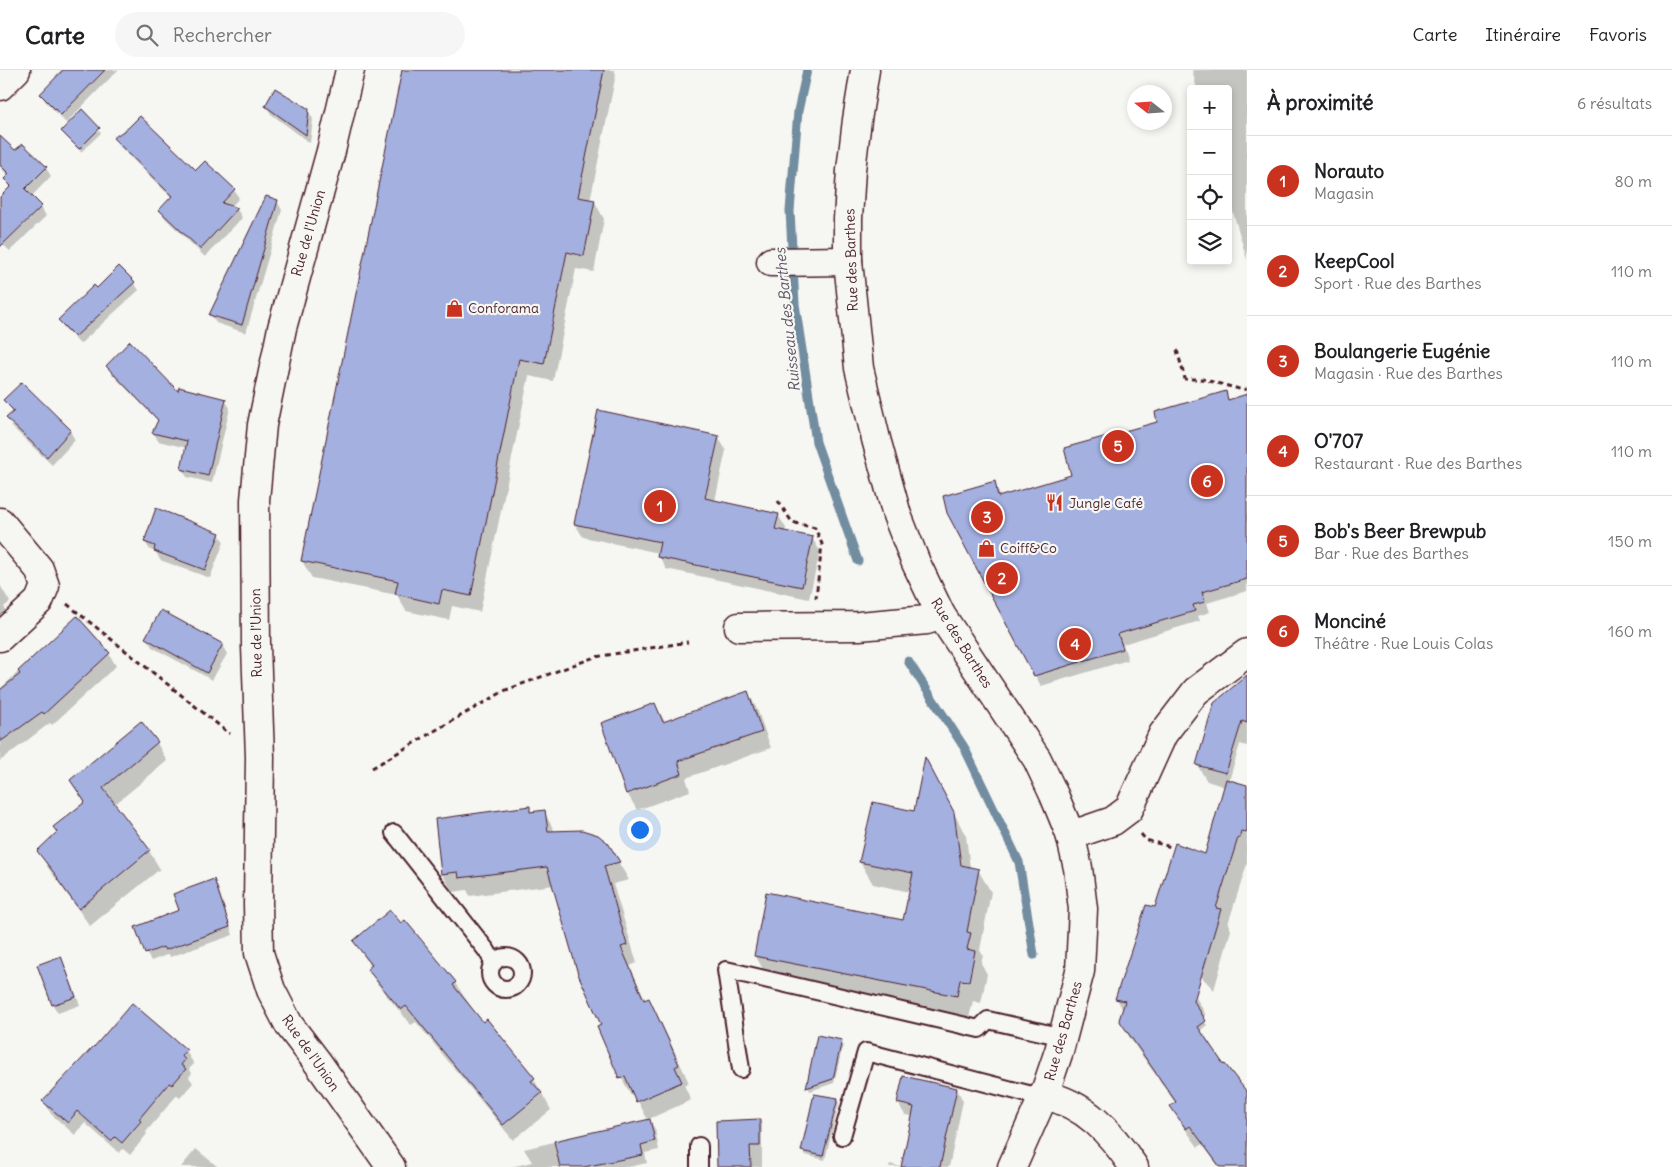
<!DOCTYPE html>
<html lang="fr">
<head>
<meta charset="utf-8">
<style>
	:root { --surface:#fff; --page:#f6f6f6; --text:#202124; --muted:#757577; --line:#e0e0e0; --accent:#c8321e }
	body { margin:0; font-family:Delius,sans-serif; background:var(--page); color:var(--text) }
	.controls { position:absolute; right:15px; top:15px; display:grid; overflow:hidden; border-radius:5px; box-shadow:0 2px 8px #0003 }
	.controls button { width:45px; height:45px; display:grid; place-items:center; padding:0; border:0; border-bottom:1px solid var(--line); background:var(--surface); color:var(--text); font:25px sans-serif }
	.compass { position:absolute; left:1127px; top:15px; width:45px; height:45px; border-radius:50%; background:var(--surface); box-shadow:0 2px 8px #0003; rotate:287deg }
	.you { position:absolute; left:639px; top:759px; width:18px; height:18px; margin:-12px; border:4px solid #fff; border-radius:50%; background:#1a73e8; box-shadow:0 0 0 8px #1a73e833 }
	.badge { display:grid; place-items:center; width:32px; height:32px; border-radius:50%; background:var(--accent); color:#fff; font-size:16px; font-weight:700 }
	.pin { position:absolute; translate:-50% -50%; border:2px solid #fff; box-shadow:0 1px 5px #0006 }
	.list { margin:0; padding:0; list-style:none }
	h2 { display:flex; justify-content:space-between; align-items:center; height:65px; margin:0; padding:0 20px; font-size:21px }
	h2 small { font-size:16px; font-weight:400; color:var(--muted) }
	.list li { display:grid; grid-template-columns:32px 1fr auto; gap:15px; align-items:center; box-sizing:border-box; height:90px; padding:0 20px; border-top:1px solid var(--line) }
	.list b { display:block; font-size:19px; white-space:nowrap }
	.list p { margin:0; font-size:16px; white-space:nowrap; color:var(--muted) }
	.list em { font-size:16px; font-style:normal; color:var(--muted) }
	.icon { flex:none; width:28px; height:28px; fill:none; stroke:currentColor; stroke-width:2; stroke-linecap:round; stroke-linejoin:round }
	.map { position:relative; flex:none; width:1247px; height:1097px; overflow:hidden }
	header { display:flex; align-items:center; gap:30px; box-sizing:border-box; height:70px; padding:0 25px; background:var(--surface); border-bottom:1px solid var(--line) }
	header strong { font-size:24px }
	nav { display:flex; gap:28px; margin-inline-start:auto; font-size:18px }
	.search { width:350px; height:45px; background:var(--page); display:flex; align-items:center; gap:12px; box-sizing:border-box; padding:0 18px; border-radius:28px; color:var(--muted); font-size:19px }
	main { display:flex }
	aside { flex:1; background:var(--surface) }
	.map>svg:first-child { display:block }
	.shadow { fill:#0003 }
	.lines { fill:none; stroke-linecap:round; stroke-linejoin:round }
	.stream { stroke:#728ca0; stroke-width:9 }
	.building { fill:#a3b0e0; stroke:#4a1f2b }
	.service-casing { stroke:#4a1f2b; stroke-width:20 }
	.minor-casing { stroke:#4a1f2b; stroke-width:31 }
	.tertiary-casing { stroke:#4a1f2b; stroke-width:31 }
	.path { stroke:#4a1f2b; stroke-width:3; stroke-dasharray:5 4; stroke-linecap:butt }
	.service { stroke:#f6f6f2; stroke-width:16 }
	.minor { stroke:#f6f6f2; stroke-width:28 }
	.tertiary { stroke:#f6f6f2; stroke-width:28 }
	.labels { text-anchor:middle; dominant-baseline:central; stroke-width:4.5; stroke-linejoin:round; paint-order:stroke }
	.street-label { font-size:14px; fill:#4a1f2b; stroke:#f6f6f2 }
	.poi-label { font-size:14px; fill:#4a1f2b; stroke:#f6f6f2; text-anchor:start }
	.water-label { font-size:15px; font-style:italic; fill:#5e5566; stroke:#f6f6f2 }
</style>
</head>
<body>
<header>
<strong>Carte</strong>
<div class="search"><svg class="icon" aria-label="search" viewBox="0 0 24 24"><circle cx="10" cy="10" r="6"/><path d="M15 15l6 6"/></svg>Rechercher</div>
<nav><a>Carte</a><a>Itinéraire</a><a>Favoris</a></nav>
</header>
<main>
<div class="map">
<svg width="1247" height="1097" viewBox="0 0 1247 1097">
	<rect width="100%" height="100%" fill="#f6f6f2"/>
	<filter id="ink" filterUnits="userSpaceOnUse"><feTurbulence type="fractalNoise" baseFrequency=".02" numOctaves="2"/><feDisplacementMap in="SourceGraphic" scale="10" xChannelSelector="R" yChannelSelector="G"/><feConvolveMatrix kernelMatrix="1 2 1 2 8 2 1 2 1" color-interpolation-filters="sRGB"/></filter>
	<g filter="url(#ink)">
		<!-- shadow -->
		<path class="shadow" d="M 61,0 L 118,0 L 66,53 L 46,32 L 41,24 L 56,8 L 55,6 Z
			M 403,0 L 614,0 L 616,4 L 590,131 L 595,132 L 604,149 L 594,202 L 576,199 L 553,311 L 529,306 L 480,542 L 452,536 L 449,550 L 406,541 L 397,525 L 312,508 L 302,491 Z
			M 1192,0 L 1247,0 L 1247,190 L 1228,125 L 1228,19 L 1197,19 Z
			M 266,36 L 308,40 L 313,49 L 310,73 L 271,44 Z
			M 82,41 L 101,63 L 81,82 L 62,61 Z
			M 0,68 L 15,82 L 23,75 L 46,98 L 51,106 L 31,127 L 41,137 L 46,146 L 10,181 L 0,172 L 0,129 L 11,118 L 6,109 L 9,106 L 0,97 Z
			M 115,69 L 196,102 L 206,93 L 234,120 L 239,128 L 231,137 L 237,139 L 242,148 L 205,187 L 165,148 L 160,140 L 172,128 L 120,77 Z
			M 277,131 L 282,140 L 246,263 L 216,253 L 211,245 Z
			M 119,197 L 134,213 L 139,220 L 80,274 L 64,258 L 59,250 L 97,219 Z
			M 107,296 L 179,323 L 225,330 L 230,338 L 212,413 L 187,407 L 182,399 L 187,378 L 158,371 L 154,363 L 159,352 L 112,304 Z
			M 22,314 L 70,361 L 75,370 L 52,395 L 12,357 L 7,348 L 14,343 L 5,331 Z
			M 1225,323 L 1230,331 L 1247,326 L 1247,521 L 1207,533 L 1210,542 L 1198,546 L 1200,551 L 1123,574 L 1128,590 L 1041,616 L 1035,605 L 994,412 L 1001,428 L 1073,406 L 1158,352 Z
			M 718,367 L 726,380 L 715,431 L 778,445 L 786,458 L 785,462 L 812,468 L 820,481 L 809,529 L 666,499 L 659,486 L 659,483 L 583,467 L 575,454 Z
			M 219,464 L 224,472 L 210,508 L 160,490 L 156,482 L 150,480 L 145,472 Z
			M 0,515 L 10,532 L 4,537 L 8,543 L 0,549 Z
			M 76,548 L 109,584 L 116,596 L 52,655 L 50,653 L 0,691 L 0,619 Z
			M 147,568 L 222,575 L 227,584 L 212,610 L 152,577 Z
			M 1247,607 L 1247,676 L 1240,674 L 1229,711 L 1247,716 L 1247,794 L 1228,854 L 1231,860 L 1214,920 L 1197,902 L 1186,910 L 1206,945 L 1204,951 L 1207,955 L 1201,960 L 1224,996 L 1244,1020 L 1247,1020 L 1247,1097 L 1219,1097 L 1202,1074 L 1198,1077 L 1183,1056 L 1172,1037 L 1176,1034 L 1131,970 L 1120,950 L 1123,940 L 1117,929 L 1156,838 L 1206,786 L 1225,717 L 1207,711 L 1197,695 Z
			M 748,623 L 757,639 L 771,678 L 686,708 L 690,721 L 637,740 L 627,723 L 655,634 L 665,652 Z
			M 157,673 L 167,691 L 114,735 L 149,781 L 160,799 L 90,856 L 49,799 L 39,781 L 58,763 L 85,733 L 71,710 Z
			M 937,711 L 966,766 L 970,798 L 978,800 L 991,822 L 980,880 L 983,886 L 981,893 L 987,904 L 981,933 L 973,931 L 969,948 L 768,908 L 755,885 L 904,851 L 910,822 L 873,814 L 860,792 L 915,742 Z
			M 529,738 L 532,743 L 544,742 L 555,762 L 607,773 L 629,810 L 613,814 L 637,893 L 630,896 L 646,931 L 648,930 L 659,948 L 678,989 L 689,1013 L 684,1015 L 691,1030 L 649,1049 L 655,1059 L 659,1080 L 645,1083 L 647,1093 L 629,1097 L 511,1097 L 532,1092 L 524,1079 L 648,1050 L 634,1024 L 631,1025 L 621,1007 L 554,815 L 470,826 L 467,820 L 453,822 L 442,804 L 436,750 Z
			M 214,811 L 218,818 L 233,865 L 170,887 L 169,884 L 151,891 L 146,883 L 180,841 Z
			M 354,871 L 455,913 L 483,954 L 486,951 L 534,1009 L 551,1040 L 513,1070 L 416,952 L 411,955 L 378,915 L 369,899 L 371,897 Z
			M 60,887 L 65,896 L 80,935 L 58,943 L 53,935 L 39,895 Z
			M 132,935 L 186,981 L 194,994 L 189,999 L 192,1003 L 189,1007 L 193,1013 L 180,1028 L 177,1025 L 146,1062 L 147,1064 L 130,1085 L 123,1079 L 119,1083 L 85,1053 L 75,1065 L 51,1044 L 44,1031 L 94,979 Z
			M 841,971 L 843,975 L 834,1013 L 810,1021 L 808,1017 Z
			M 957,1019 L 963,1031 L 949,1097 L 902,1097 L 913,1046 L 905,1045 L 898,1033 Z
			M 837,1030 L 839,1033 L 825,1090 L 805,1085 L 802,1081 Z
			M 759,1051 L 762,1055 L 762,1097 L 718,1097 Z
			M 196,1079 L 218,1097 L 181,1097 Z
			M 890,1094 L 901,1097 L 889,1097 Z"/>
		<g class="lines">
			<!-- stream -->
			<path class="stream" d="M 807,0 L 798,41 L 790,141 L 795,234 L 816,372 L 858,491
				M 908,591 L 964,677 L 1019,792 L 1034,885"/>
		</g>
		<!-- building -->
		<path class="building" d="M 63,0 L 105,0 L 61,45 L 40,24 Z
			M 402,0 L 604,0 L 578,127 L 595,130 L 584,186 L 567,182 L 544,294 L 519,289 L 471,526 L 442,520 L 439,534 L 395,524 L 398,511 L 301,491 Z
			M 275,18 L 309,39 L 306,65 L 265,36 Z
			M 82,39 L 100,58 L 79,79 L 61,61 Z
			M 140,46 L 196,100 L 205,91 L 235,119 L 222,133 L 238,138 L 200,179 L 159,140 L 172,126 L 113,68 L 128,58 Z
			M 0,66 L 15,80 L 23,74 L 47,97 L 25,119 L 42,136 L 0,177 L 0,127 L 11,116 L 4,109 L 9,104 L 0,95 Z
			M 266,126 L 278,130 L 242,255 L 209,245 Z
			M 119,196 L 135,212 L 75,267 L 58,250 L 94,215 L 97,218 Z
			M 130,271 L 178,321 L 179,317 L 226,329 L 208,406 L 181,399 L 187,371 L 152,363 L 158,350 L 106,296 Z
			M 22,312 L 71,360 L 47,387 L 6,348 L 14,341 L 3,330 Z
			M 1226,321 L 1228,330 L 1247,324 L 1247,509 L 1202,522 L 1205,532 L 1193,535 L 1195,541 L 1118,564 L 1123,579 L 1034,606 L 947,443 L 943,426 L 995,411 L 998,427 L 1071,405 L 1064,378 L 1157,352 L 1155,342 Z
			M 598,340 L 719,366 L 705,428 L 779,444 L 775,459 L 813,467 L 802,517 L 657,487 L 660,472 L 574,454 Z
			M 156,438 L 220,463 L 205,500 L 154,481 L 155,476 L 144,472 Z
			M 161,540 L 223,574 L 207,603 L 145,568 Z
			M 77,546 L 110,583 L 44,644 L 42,642 L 0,672 L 0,620 L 20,604 L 18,601 Z
			M 1247,605 L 1247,653 L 1242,651 L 1226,703 L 1196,695 L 1214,633 Z
			M 748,621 L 762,662 L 678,691 L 682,704 L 626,724 L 601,653 L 655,633 L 663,652 Z
			M 141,651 L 158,672 L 103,718 L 150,780 L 79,839 L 57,809 L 58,808 L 37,781 L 57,762 L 53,757 L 85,732 L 70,710 Z
			M 925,687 L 954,742 L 961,795 L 979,799 L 967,862 L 971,863 L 967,879 L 975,881 L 969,911 L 960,910 L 957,926 L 754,886 L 766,822 L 903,850 L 913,803 L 859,792 L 873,732 L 914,741 Z
			M 1226,709 L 1247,715 L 1247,762 L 1241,761 L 1239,769 L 1238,768 L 1216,838 L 1221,839 L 1194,931 L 1206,951 L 1198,957 L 1224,995 L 1225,994 L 1247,1022 L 1247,1097 L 1220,1097 L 1190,1056 L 1186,1059 L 1170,1036 L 1176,1032 L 1119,950 L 1125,931 L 1115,929 L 1146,835 L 1155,837 L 1175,773 L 1205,784 Z
			M 530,736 L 530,742 L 545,740 L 548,761 L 582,760 L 598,765 L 608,773 L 620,792 L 604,796 L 627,875 L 621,877 L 644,930 L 649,928 L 668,969 L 679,995 L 675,997 L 682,1012 L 636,1032 L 625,1006 L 619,1008 L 597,957 L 601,955 L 578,904 L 547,797 L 459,808 L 458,802 L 441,804 L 435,749 Z
			M 214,809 L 230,857 L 165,880 L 163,877 L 145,884 L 135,857 L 179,840 L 173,824 Z
			M 390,840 L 401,853 L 405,850 L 456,912 L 453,915 L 483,952 L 487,949 L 535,1008 L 531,1011 L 542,1023 L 503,1055 L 406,936 L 401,940 L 367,899 L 372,895 L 353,871 Z
			M 61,886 L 76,927 L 52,935 L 37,895 Z
			M 132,933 L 187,980 L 182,986 L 185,990 L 181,995 L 186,999 L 172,1015 L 169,1013 L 139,1049 L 141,1051 L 122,1073 L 115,1067 L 111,1071 L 77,1041 L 68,1053 L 42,1031 L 94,976 L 94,977 Z
			M 817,965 L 842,970 L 833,1009 L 806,1018 Z
			M 903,1006 L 957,1018 L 940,1097 L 901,1097 L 914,1037 L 897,1033 Z
			M 814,1024 L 838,1028 L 823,1086 L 801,1081 Z
			M 650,1049 L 655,1071 L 641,1075 L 643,1085 L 584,1097 L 560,1097 L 554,1071 Z
			M 760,1049 L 760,1076 L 750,1076 L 751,1097 L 717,1097 L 716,1051 Z"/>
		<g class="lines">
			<defs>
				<path id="service" d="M 394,763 L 487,881 L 494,893
					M490 903a16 16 0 1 1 32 0a16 16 0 1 1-32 0Z
					M 741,999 L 726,900 L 979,959 L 988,950 L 1063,967
					M 842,1066 L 866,982 L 1028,1024 L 1044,1025
					M 699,1076 L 699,1097"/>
				<path id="minor" d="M 350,0 L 331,81 L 282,258 L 262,355 L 255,430 L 256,576 L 260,687 L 258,834 L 259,883 L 271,920 L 289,955 L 318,993 L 391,1097
					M 0,16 L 16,0
					M 771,192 L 848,191
					M 0,452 L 39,499 L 45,516 L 39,531 L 0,567
					M 739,557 L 859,556 L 927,550 L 941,545
					M 1070,764 L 1084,761 L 1113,751 L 1129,739 L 1163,664 L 1196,621 L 1247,583
					M 1044,1025 C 1086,1034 1111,1063 1134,1097"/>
				<path id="tertiary" d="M 865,0 L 857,50 L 851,100 L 848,149 L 848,191 L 859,298 L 876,369 L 897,445 L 916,493 L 941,545 L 1037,689 L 1054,725 L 1070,764 L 1078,798 L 1083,839 L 1080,901 L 1059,981 L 1044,1025 L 1012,1097"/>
			</defs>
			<!-- service casing -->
			<use href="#service" class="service-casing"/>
			<!-- minor casing -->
			<use href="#minor" class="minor-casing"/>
			<!-- tertiary casing -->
			<use href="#tertiary" class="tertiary-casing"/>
			<!-- path -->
			<path class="path" d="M 1177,280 L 1185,309 L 1202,309 L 1243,320 L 1247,319
				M 778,431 L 792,452 L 815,458 L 822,474 L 816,528
				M 67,534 L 230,664
				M 372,698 L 436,660 L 506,620 L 595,587 L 688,572
				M 1141,764 L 1146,770 L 1171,777"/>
			<!-- service -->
			<use href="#service" class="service"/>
			<!-- minor -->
			<use href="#minor" class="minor"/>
			<!-- tertiary -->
			<use href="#tertiary" class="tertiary"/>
		</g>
	</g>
	<!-- icons -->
	<defs>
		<symbol id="shop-bare" viewBox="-9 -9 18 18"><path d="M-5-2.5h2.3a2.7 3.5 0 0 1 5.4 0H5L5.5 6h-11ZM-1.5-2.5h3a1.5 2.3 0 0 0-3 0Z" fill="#c8321e" stroke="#f6f6f2" stroke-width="2.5" paint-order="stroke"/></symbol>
		<symbol id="restaurant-bare" viewBox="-9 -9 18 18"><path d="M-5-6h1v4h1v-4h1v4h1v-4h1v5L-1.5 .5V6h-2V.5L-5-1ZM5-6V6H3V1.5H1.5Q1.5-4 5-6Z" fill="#c8321e" stroke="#f6f6f2" stroke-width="2.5" paint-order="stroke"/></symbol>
	</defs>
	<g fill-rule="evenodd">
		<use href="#shop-bare" x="442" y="226" width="25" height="25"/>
		<use href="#restaurant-bare" x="1042" y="420" width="25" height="25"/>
		<use href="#shop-bare" x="974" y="466" width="25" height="25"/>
	</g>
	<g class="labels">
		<!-- street labels -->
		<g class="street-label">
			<text transform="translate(308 163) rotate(-74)">Rue de l'Union</text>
			<text transform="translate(851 190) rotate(-92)">Rue des Barthes</text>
			<text transform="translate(256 563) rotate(-91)">Rue de l'Union</text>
			<text transform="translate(962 573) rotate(58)">Rue des Barthes</text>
			<text transform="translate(1063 961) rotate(-74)">Rue des Barthes</text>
			<text transform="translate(311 983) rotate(55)">Rue de l'Union</text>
		</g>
		<!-- poi labels -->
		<g class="poi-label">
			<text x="468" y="238">Conforama</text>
			<text x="1069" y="433">Jungle Café</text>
			<text x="1000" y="478">Coiff&amp;Co</text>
		</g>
		<!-- water labels -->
		<g class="water-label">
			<text transform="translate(787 250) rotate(-96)">Ruisseau des Barthes</text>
		</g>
	</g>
</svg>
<div class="controls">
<button>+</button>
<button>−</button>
<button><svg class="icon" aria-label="locate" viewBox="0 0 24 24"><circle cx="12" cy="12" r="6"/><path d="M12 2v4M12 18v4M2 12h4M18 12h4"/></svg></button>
<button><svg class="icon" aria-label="layers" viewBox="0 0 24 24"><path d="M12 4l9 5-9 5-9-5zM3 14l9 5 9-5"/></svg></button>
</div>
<svg class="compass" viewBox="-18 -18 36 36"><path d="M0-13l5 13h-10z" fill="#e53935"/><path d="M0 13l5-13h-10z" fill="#757577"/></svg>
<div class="you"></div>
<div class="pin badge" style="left:660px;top:436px">1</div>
<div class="pin badge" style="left:1002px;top:508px">2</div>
<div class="pin badge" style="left:987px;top:447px">3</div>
<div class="pin badge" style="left:1075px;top:574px">4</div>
<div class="pin badge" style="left:1118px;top:376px">5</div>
<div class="pin badge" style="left:1207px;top:411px">6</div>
</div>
<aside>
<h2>À proximité<small>6 résultats</small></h2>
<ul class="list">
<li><span class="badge">1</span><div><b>Norauto</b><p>Magasin</p></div><em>80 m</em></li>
<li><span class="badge">2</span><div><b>KeepCool</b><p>Sport · Rue des Barthes</p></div><em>110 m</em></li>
<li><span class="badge">3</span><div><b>Boulangerie Eugénie</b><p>Magasin · Rue des Barthes</p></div><em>110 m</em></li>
<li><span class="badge">4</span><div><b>O'707</b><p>Restaurant · Rue des Barthes</p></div><em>110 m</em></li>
<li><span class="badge">5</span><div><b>Bob's Beer Brewpub</b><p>Bar · Rue des Barthes</p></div><em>150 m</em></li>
<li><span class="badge">6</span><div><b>Monciné</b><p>Théâtre · Rue Louis Colas</p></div><em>160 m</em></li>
</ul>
</aside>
</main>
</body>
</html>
